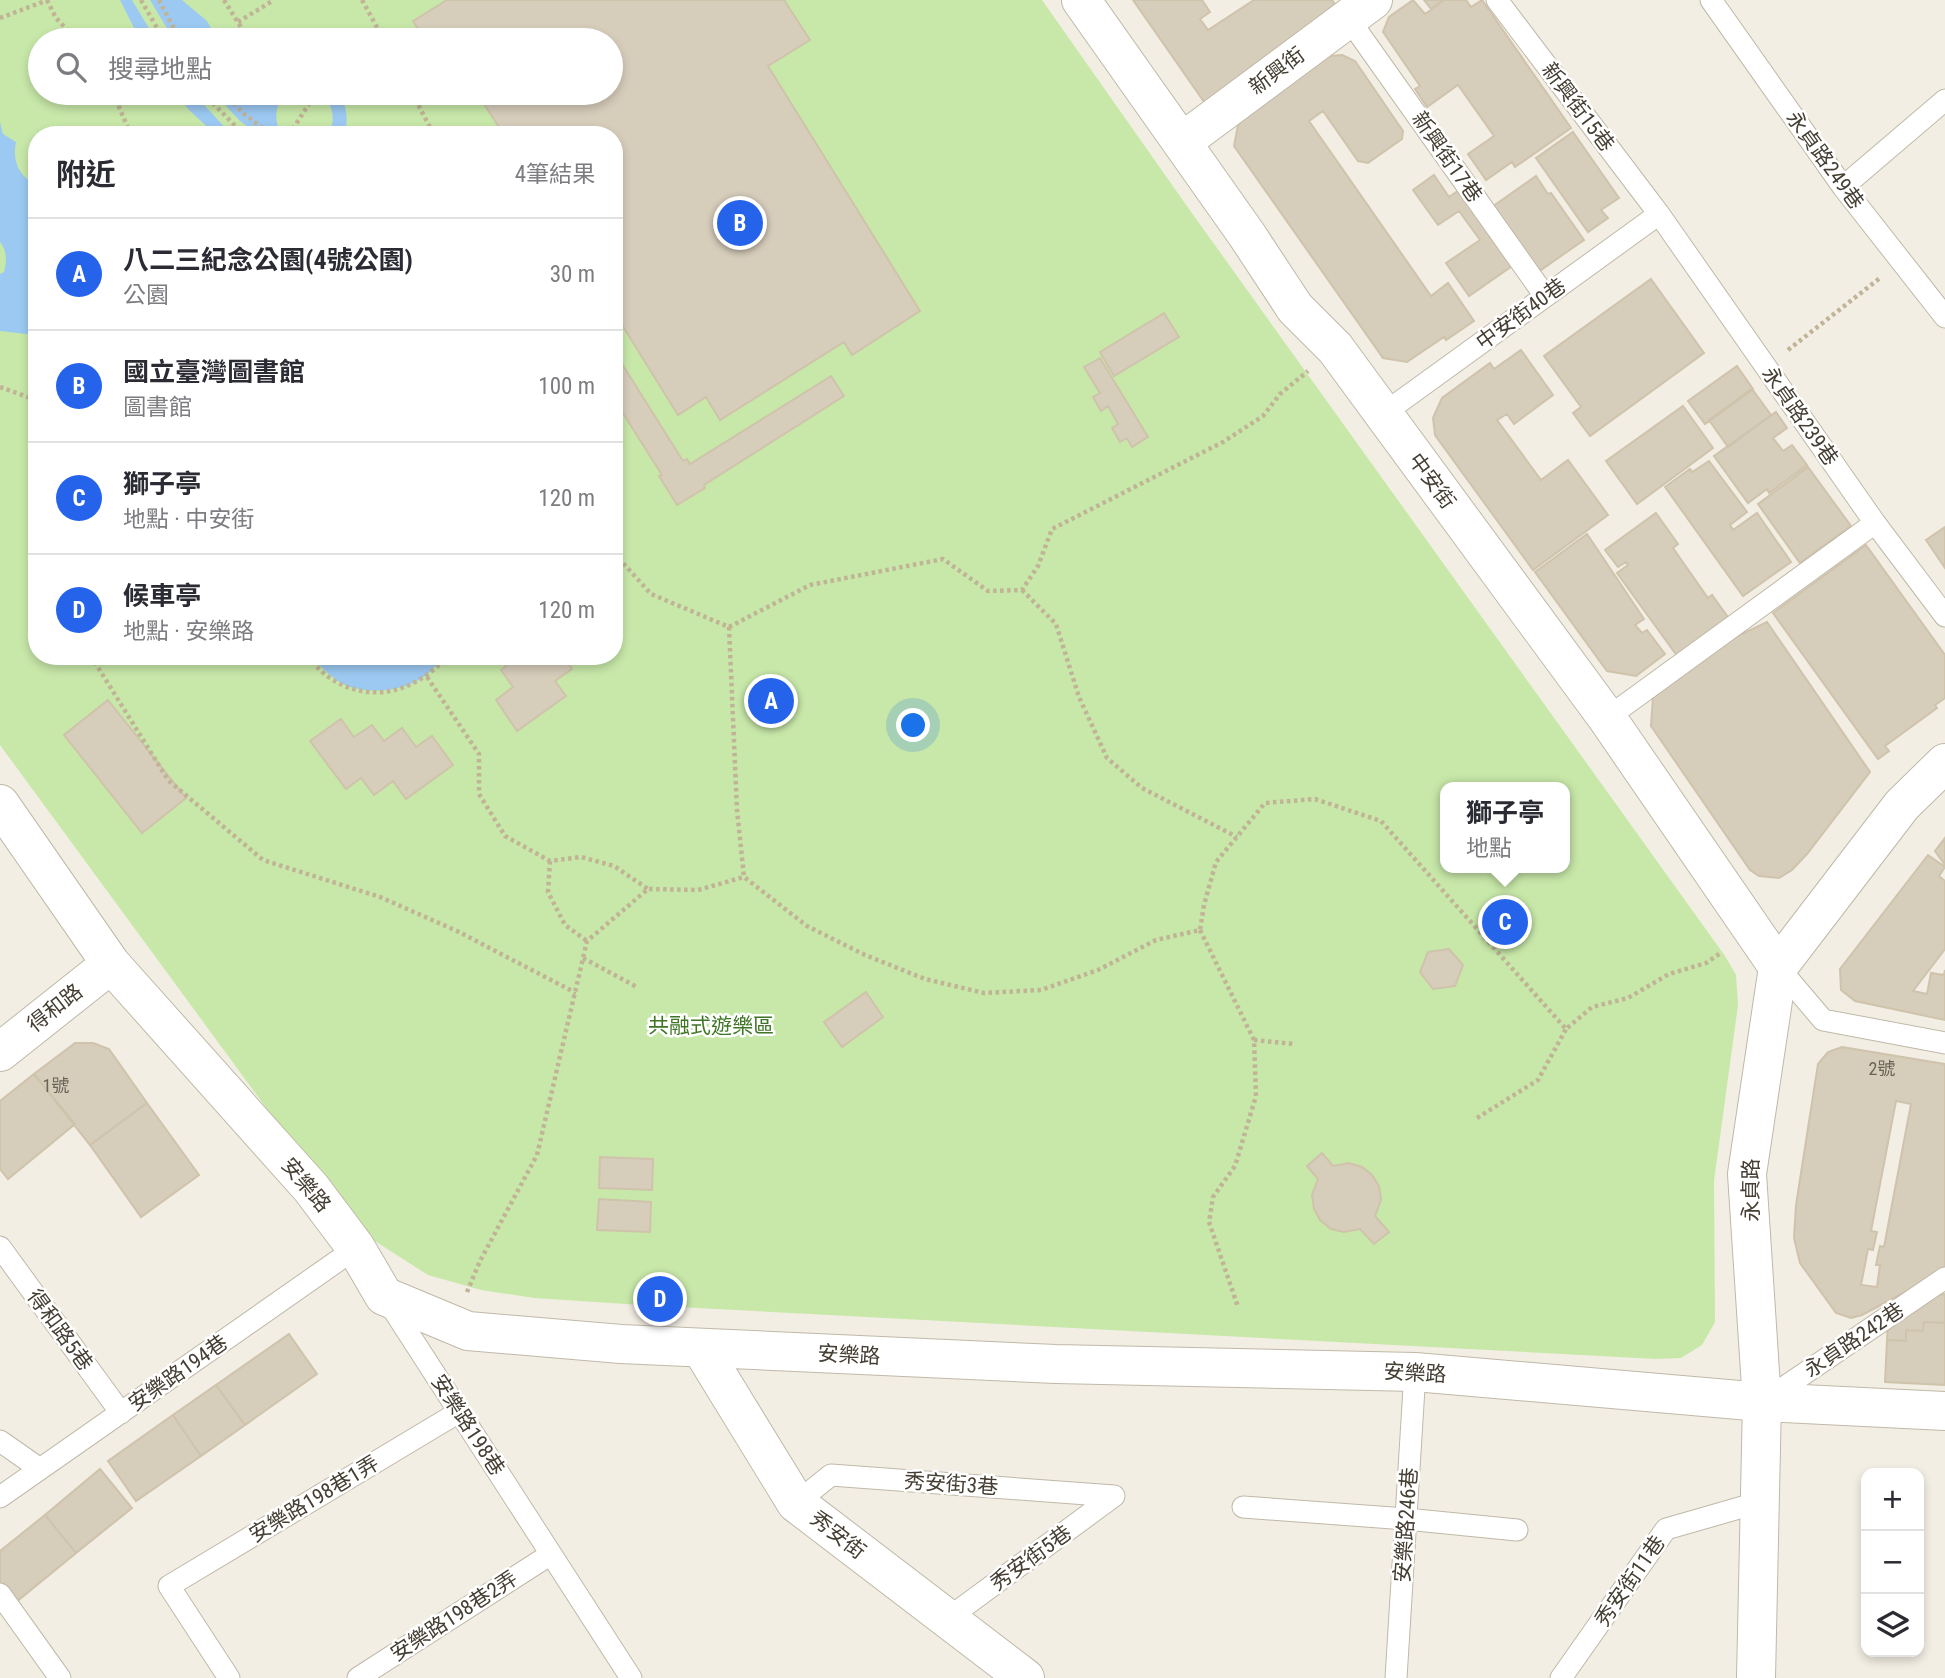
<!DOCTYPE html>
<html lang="zh-TW">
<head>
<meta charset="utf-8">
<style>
	:root { --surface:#fff; --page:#f7f7f7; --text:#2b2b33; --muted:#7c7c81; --line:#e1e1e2; --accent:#2563eb }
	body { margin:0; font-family:"Roboto Condensed","Noto Sans TC",sans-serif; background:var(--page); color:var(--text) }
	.controls { position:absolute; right:21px; bottom:21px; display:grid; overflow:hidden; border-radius:14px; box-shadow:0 4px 10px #0003 }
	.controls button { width:63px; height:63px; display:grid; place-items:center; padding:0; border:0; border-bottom:2px solid var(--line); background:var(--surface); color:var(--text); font:35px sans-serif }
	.you { position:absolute; left:914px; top:726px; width:24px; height:24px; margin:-18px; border:5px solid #fff; border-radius:50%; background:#1a73e8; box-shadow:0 0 0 10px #1a73e833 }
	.badge { display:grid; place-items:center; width:46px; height:46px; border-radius:50%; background:var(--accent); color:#fff; font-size:23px; font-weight:700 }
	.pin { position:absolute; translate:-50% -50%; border:4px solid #fff; box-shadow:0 2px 7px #0006 }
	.popup { position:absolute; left:1440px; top:782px; width:130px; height:91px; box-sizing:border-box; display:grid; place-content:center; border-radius:14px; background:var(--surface); filter:drop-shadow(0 2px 5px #0005); font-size:23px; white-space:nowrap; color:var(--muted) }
	.popup b { font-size:26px; color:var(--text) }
	.popup::after { content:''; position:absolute; left:50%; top:100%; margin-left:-14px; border:14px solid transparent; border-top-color:var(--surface) }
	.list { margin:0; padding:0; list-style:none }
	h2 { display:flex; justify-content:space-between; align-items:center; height:91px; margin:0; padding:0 28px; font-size:30px }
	h2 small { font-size:23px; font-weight:400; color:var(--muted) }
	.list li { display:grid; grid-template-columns:46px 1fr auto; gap:21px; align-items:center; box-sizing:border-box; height:112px; padding:0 28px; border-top:2px solid var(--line) }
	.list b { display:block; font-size:26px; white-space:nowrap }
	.list p { margin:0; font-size:23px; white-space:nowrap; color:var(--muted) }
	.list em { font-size:23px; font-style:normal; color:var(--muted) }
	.icon { flex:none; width:38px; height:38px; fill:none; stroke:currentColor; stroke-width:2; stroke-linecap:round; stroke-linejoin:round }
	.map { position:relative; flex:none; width:1945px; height:1678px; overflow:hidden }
	.search { position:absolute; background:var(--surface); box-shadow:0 4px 10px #0003; left:28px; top:28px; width:595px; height:77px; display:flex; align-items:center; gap:18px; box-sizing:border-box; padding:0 24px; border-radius:38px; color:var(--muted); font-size:26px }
	.panel { position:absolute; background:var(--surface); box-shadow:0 4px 10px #0003; left:28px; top:126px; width:595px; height:539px; border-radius:28px }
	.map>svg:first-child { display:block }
	.green { fill:#c8e8a9; fill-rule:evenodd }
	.water { fill:#9cc9f2 }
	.building { fill:#d7cdbb; stroke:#cfc3ab; stroke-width:2; fill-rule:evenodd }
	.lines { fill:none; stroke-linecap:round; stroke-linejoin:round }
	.lane-casing { stroke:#c0b9a8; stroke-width:23 }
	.street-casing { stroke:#c0b9a8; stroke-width:40 }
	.path { stroke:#c0b396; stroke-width:4.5; stroke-dasharray:3.5 3.5; stroke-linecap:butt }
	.lane { stroke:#fff; stroke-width:21 }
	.street { stroke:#fff; stroke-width:38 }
	.labels { text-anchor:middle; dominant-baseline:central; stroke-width:5; stroke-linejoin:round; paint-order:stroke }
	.number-label { font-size:18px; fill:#696255 }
	.street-label { font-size:21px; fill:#443e33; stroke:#fff }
	.park-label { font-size:21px; fill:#3f7625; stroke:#fff }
</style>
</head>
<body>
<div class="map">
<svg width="1945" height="1678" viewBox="0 0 1945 1678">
	<rect width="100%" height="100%" fill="#f2eee3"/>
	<!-- green -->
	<path class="green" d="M 0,0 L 1042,0 L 1189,209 L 1725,956 L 1736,975 L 1738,1005 L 1714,1181 L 1715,1322 L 1702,1345 L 1681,1358 L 1656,1359 L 641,1305 L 534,1298 L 481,1290 L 428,1275 L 370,1238 L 325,1188 L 0,745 ZM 40,40 L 611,40 L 611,93 L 40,93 ZM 37,135 L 614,135 L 614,656 L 37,656 ZM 1446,787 L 1564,787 L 1564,868 L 1446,868 Z"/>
	<!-- water -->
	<path class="water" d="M 120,0 L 132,0 L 156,40 L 140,40 Z
		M 150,0 L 182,0 L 207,21 L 218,40 L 174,40 Z
		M 175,93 L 193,93 L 232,135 L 216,135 L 189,110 Z
		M 214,93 L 289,93 C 274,103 273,120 282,135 L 259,135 L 240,121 Z
		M 324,93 L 339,93 C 345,103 348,114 346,126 L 332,135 L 327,135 C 338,119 331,106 324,93 Z
		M 0,122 L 3,134 L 16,142 C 12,162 19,176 37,186 L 37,335 L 35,335 L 0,331 L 0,274 L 4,272 C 7,261 7,251 0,242 Z
		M 311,656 L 444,656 C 438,663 432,671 425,676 C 405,691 374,694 350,687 C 335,682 322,668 311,656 Z"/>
	<!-- building -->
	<path class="building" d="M 447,0 L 784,0 L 810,40 L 768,66 L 920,311 L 852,355 L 844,342 L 720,420 L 706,397 L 678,415 L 614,312 L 614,135 L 504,135 L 477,93 L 611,93 L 611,40 L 425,40 L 413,21 Z
		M 1133,0 L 1202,0 L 1210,12 L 1200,19 L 1208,30 L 1254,0 L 1332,0 L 1340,12 L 1207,106 Z
		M 1413,0 L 1425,14 L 1444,0 L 1466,0 L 1471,7 L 1482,0 L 1571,128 L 1515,167 L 1512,162 L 1486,180 L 1468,154 L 1494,136 L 1458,85 L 1427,107 L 1415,89 L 1420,86 L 1383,32 L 1389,17 Z
		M 1424,0 L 1444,0 L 1431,9 Z
		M 1342,55 L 1355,61 L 1403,131 L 1402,139 L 1368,163 L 1358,161 L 1323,111 L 1309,121 L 1431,296 L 1448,283 L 1474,321 L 1446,340 L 1444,337 L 1407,362 L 1383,358 L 1234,146 L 1239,120 L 1329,56 Z
		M 1573,132 L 1619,198 L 1601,210 L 1608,218 L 1588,232 L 1536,158 Z
		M 1434,175 L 1449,197 L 1459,190 L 1515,264 L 1469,296 L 1446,263 L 1480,240 L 1459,211 L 1438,225 L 1413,190 Z
		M 1536,176 L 1548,194 L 1551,193 L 1584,240 L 1538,272 L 1492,207 Z
		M 1651,279 L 1704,353 L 1590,436 L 1573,413 L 1581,407 L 1544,356 Z
		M 1164,313 L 1179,337 L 1114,376 L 1100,352 Z
		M 1521,350 L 1553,395 L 1514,424 L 1507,414 L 1497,420 L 1541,480 L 1568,460 L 1608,515 L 1533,570 L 1435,435 L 1433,418 L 1442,398 L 1490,363 L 1494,369 Z
		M 614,351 L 683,461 L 687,459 L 690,464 L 831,376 L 844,396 L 704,485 L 705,488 L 677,505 L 659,476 L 662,475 L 614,399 Z
		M 1100,358 L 1148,437 L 1132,447 L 1127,438 L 1120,442 L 1112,428 L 1118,424 L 1108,406 L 1101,411 L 1093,397 L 1100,393 L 1084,367 Z
		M 1737,366 L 1753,389 L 1705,424 L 1688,401 Z
		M 1752,389 L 1771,415 L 1728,447 L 1709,420 Z
		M 1683,406 L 1713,448 L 1637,504 L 1606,461 Z
		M 1776,412 L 1787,428 L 1773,438 L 1783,451 L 1792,445 L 1807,465 L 1769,493 L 1767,489 L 1748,503 L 1714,456 Z
		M 1709,461 L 1747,512 L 1730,525 L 1733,530 L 1757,513 L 1791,562 L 1743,596 L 1665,487 L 1690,469 L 1692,472 Z
		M 1808,467 L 1851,526 L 1800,563 L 1758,504 Z
		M 1656,513 L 1678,544 L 1673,548 L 1708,598 L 1712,595 L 1730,620 L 1678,657 L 1617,573 L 1628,565 L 1626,562 L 1618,567 L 1605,550 Z
		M 1945,527 L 1945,568 L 1926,540 Z
		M 1587,534 L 1644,619 L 1635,625 L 1642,633 L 1647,630 L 1665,654 L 1636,676 L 1607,671 L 1535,572 Z
		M 1866,545 L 1945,655 L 1945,698 L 1935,705 L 1937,708 L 1885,746 L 1889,751 L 1878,759 L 1773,613 Z
		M 1767,622 L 1870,772 L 1807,854 L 1792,870 L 1779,878 L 1759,876 L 1750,870 L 1651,726 L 1653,697 L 1723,643 Z
		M 518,656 L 563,656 L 572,669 L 555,681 L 566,696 L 517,731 L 496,700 L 513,687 L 501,670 Z
		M 108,700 L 186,798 L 142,833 L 64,735 Z
		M 341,719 L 354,737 L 372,725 L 384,741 L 402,728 L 416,747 L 432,736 L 453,765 L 406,799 L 393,781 L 374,795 L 361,778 L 346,789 L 310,741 Z
		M 1945,838 L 1945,865 L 1935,851 Z
		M 1928,855 L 1945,867 L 1939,876 L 1945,881 L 1945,949 L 1913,991 L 1927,994 L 1931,973 L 1944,975 L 1945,970 L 1945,1020 L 1855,1001 L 1841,990 L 1840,969 Z
		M 1513,902 L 1526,919 L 1518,939 L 1496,942 L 1483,925 L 1491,905 Z
		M 1449,949 L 1463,965 L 1455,986 L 1433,989 L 1420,972 L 1428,952 Z
		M 866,992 L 883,1017 L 842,1047 L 824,1022 Z
		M 75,1043 L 93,1043 L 109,1049 L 147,1103 L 90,1145 L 34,1074 Z
		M 1842,1047 L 1945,1064 L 1945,1271 L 1862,1315 L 1851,1318 L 1836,1313 L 1800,1263 L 1794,1238 L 1796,1205 L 1818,1064 L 1828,1052 ZM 1896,1101 L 1911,1104 L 1884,1247 L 1880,1246 L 1876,1265 L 1880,1265 L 1877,1287 L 1861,1285 L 1868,1249 L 1873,1250 L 1877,1232 L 1871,1231 Z
		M 34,1074 L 75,1124 L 8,1179 L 0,1169 L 0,1101 Z
		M 147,1103 L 199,1175 L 141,1217 L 90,1145 Z
		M 1322,1153 L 1333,1166 L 1349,1163 L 1362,1167 L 1372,1175 L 1379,1186 L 1381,1200 L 1375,1216 L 1389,1232 L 1374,1244 L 1360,1229 L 1344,1232 L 1331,1229 L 1320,1220 L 1314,1209 L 1312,1195 L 1318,1179 L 1307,1166 Z
		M 600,1157 L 653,1159 L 652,1190 L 599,1188 Z
		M 599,1199 L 651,1202 L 650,1232 L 597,1230 Z
		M 642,1291 L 680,1294 L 679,1307 L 641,1305 Z
		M 1945,1294 L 1945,1323 L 1924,1322 L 1923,1331 L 1906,1330 L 1906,1341 L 1887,1340 L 1888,1322 L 1920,1299 Z
		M 1924,1322 L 1945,1323 L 1945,1385 L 1885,1382 L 1887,1340 L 1906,1341 L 1906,1330 L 1923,1331 Z
		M 289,1334 L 317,1374 L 245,1425 L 216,1385 Z
		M 216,1385 L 245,1425 L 201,1456 L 173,1415 Z
		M 173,1415 L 201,1456 L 136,1501 L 108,1461 Z
		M 100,1469 L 132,1508 L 76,1553 L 45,1515 Z
		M 45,1515 L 76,1553 L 10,1607 L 0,1595 L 0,1551 Z"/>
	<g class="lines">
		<defs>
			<path id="lane" d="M 1497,0 L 1659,214 L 1875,523 L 1945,616
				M 1711,0 L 1843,187 L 1945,317
				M 1348,18 L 1545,296
				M 1843,187 L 1945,100
				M 1383,414 L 1659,214
				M 1607,718 L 1875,523
				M 1778,967 L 1823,1020 L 1945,1043
				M 0,1247 L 121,1413
				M 387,1300 L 631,1678
				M 1767,1399 L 1945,1278
				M 0,1441 L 40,1469
				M 0,1497 L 356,1248
				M 796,1503 L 831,1475 L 1114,1496
				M 1243,1507 L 1406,1519 L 1517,1530
				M 0,1594 L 60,1678
				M 947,1619 L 1114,1496
				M 229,1678 L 169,1586 L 459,1412
				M 358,1678 L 551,1554
				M 1396,1678 L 1415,1372
				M 1561,1678 L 1666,1529 L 1760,1502"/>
			<path id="street" d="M 1081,0 L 1247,235 L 1295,308 L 1335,348 L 1607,718 L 1778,967
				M 1182,142 L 1373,0
				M 0,804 L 111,964 L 311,1188 L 356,1248 L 384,1296 L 468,1331 L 621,1344 L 1056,1364 L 1415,1372 L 1762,1402 L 1945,1411
				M 0,1052 L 111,964
				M 701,1348 L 796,1503 L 1025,1678
				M 1756,1678 L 1762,1402 L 1747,1174 L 1778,967 L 1902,805 L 1945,763"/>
		</defs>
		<!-- lane casing -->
		<use href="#lane" class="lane-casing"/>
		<!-- street casing -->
		<use href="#street" class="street-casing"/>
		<!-- path -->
		<path class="path" d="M 47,0 L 56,18 L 77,40
			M 141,0 L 164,40
			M 159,0 L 180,40
			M 224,0 L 249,40
			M 362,0 L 384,40
			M 0,18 L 48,0
			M 238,22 L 274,0
			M 113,93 L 131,135
			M 203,93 L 244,135
			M 224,93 L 244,114 L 272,135
			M 412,93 L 434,135
			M 289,135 L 316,93
			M 1788,350 L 1880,278
			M 0,387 L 36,400
			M 614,553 L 651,594 L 729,627 L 810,585 L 943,559 L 988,591 L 1022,590 L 1038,566 L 1052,529 L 1223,442 L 1263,416 L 1280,394 L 1308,371
			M 1022,590 L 1056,624 L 1079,697 L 1107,758 L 1142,788 L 1237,837
			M 729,627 L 737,810 L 744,877 L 807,926 L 865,955 L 925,979 L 984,993 L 1041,990 L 1098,970 L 1156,940 L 1200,930 L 1204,905 L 1216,862 L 1265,803 L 1315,799 L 1381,821 L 1566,1029 L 1592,1007 L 1628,998 L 1669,974 L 1706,963 L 1722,952
			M 91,656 L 168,780 L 263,860 L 380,897 L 457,931 L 576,993
			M 308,656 C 314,663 320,671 327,676 C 370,706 415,692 448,656
			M 427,677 L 479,754 L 479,794 L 505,836 L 550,861 L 581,857 L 614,866 L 648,889
			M 550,861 L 548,892 L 565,925 L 587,941
			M 1200,930 L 1254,1040 L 1256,1096 L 1235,1166 L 1213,1197 L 1209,1222 L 1238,1307
			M 583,958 L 637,987
			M 1254,1040 L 1294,1044
			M 1477,1118 L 1538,1080 L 1566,1029
			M 467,1292 L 480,1261 L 537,1155 L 587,941 L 648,889 L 698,890 L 744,877"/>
		<!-- lane -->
		<use href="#lane" class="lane"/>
		<!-- street -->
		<use href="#street" class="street"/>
	</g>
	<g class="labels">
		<!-- number labels -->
		<g class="number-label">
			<text x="1882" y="1068">2號</text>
			<text x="56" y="1085">1號</text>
		</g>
		<!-- street labels -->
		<g class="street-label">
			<text transform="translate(1277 71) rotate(-37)">新興街</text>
			<text transform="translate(1578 107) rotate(53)">新興街15巷</text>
			<text transform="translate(1447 157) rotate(55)">新興街17巷</text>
			<text transform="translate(1825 160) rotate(54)">永貞路249巷</text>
			<text transform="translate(1521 314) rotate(-36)">中安街40巷</text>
			<text transform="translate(1800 416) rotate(55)">永貞路239巷</text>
			<text transform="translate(1432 481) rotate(54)">中安街</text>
			<text transform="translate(55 1008) rotate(-38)">得和路</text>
			<text transform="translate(306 1185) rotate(50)">安樂路</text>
			<text transform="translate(1751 1190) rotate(-90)">永貞路</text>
			<text transform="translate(60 1330) rotate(54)">得和路5巷</text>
			<text transform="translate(1854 1340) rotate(-34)">永貞路242巷</text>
			<text transform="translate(849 1355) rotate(3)">安樂路</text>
			<text transform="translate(178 1373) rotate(-35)">安樂路194巷</text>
			<text transform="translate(1415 1373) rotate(3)">安樂路</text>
			<text transform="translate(468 1425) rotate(57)">安樂路198巷</text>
			<text transform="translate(951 1484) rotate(4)">秀安街3巷</text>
			<text transform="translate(314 1499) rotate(-31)">安樂路198巷1弄</text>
			<text transform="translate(1406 1525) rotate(-86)">安樂路246巷</text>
			<text transform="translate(838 1535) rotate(38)">秀安街</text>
			<text transform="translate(1031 1558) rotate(-36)">秀安街5巷</text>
			<text transform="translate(1630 1581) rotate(-55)">秀安街11巷</text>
			<text transform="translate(454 1616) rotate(-33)">安樂路198巷2弄</text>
		</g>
		<!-- park labels -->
		<g class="park-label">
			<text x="711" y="1026">共融式遊樂區</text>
		</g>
	</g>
</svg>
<div class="controls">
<button>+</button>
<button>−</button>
<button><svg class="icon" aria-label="layers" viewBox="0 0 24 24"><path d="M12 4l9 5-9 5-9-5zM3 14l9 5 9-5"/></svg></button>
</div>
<div class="you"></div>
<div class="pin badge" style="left:771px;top:701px">A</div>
<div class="pin badge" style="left:740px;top:223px">B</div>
<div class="pin badge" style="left:1505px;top:922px">C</div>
<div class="popup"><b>獅子亭</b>地點</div>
<div class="pin badge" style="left:660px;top:1299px">D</div>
<div class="search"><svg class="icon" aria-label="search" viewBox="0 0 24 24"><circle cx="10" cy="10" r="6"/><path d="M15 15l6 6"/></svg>搜尋地點</div>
<section class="panel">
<h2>附近<small>4筆結果</small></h2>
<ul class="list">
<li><span class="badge">A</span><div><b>八二三紀念公園(4號公園)</b><p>公園</p></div><em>30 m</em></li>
<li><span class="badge">B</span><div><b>國立臺灣圖書館</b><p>圖書館</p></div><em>100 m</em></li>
<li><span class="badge">C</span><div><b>獅子亭</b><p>地點 · 中安街</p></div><em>120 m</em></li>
<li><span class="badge">D</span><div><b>候車亭</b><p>地點 · 安樂路</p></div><em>120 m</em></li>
</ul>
</section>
</div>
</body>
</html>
